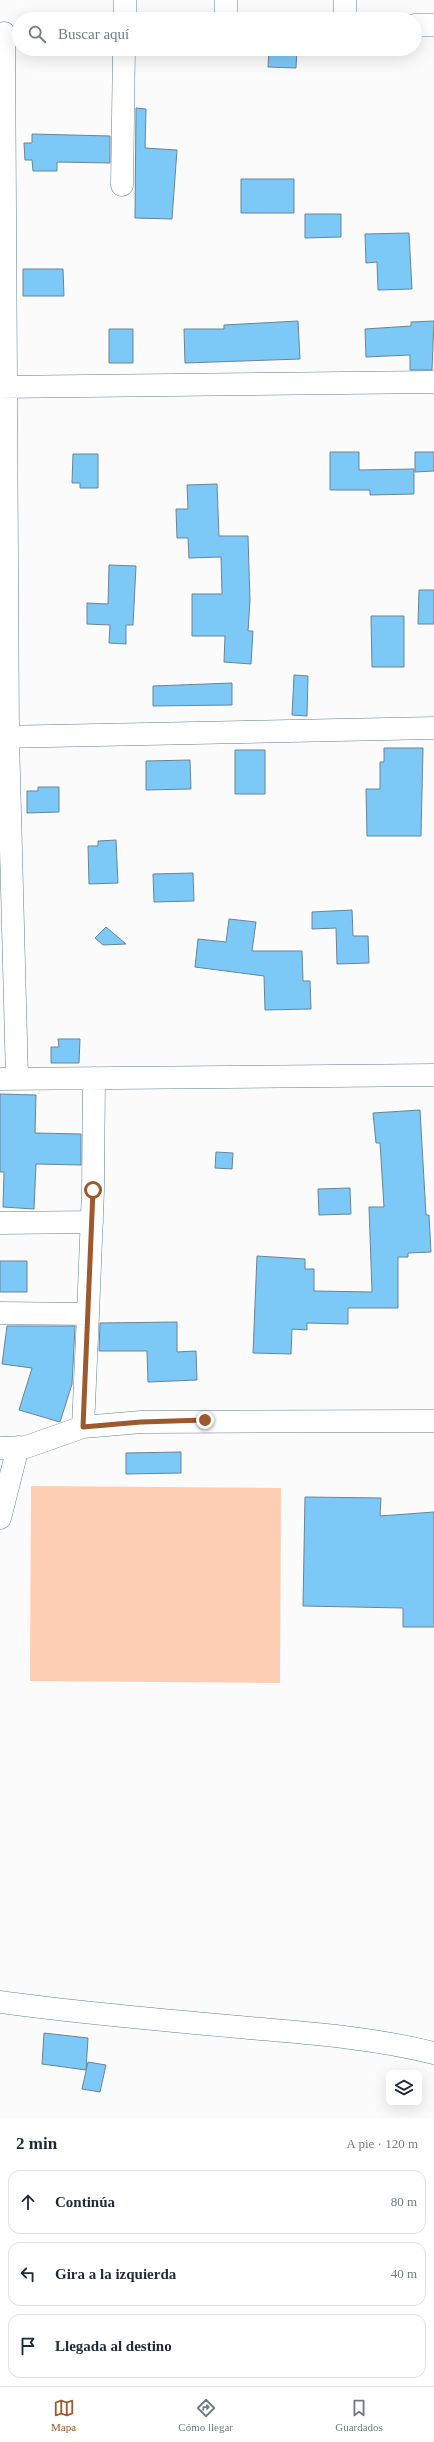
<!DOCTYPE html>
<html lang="es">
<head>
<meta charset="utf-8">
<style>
	:root { --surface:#fff; --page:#f6f6f7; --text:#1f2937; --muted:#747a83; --line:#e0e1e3; --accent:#9e582e }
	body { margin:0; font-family:Georgia,serif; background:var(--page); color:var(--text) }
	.controls { position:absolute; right:12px; bottom:12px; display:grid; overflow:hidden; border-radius:8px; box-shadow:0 4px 16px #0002 }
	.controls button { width:36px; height:36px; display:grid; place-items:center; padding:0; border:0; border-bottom:1px solid var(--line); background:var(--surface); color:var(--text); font:20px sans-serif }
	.stop { position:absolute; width:12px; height:12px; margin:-9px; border:3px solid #9e582e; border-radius:50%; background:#fff }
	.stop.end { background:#9e582e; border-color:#fff; box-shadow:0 1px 4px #0008 }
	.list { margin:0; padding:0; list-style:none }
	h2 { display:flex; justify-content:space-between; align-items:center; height:52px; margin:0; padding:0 16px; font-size:17px }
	h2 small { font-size:13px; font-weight:400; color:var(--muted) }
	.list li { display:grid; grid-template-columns:26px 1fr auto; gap:12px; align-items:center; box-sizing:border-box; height:64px; margin:0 8px 8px; padding:0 8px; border:1px solid var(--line); border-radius:12px }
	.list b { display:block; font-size:15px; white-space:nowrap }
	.list em { font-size:13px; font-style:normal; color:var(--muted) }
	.icon { flex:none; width:22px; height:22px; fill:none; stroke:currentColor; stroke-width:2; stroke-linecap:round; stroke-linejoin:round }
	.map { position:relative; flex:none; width:434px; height:2118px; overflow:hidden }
	.search { position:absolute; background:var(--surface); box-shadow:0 4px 16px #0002; left:12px; right:12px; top:12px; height:44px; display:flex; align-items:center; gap:10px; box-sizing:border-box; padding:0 14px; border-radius:22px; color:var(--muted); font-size:15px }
	.sheet { height:268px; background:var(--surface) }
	nav { display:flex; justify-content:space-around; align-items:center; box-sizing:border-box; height:56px; border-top:1px solid var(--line); background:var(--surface); font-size:11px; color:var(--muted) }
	nav a { display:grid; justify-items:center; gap:2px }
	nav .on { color:var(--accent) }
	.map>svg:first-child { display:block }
	.green { fill:#feceb4 }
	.building { fill:#7cc8f7; stroke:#688598 }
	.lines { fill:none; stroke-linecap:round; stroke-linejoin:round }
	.minor-casing { stroke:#638093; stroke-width:23 }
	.minor { stroke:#fff; stroke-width:22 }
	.route { stroke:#9e582e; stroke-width:5 }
</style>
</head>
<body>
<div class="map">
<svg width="434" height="2118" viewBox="0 0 434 2118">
	<rect width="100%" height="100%" fill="#fbfbfb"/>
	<!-- green -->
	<path class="green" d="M 31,1486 L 281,1488 L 280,1683 L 30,1681 Z"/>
	<!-- building -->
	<path class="building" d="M 269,49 L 297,49 L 296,68 L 268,67 Z
		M 136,108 L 146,109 L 145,148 L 177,150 L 172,219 L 135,218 Z
		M 32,134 L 110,136 L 110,163 L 57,162 L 57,171 L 33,171 L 32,160 L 25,160 L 24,143 L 32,143 Z
		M 241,179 L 294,179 L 294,213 L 241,213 Z
		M 305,214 L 341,214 L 341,237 L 305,238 Z
		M 409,233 L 412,289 L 378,290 L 377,262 L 366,263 L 365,234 Z
		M 23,269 L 63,269 L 64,296 L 23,296 Z
		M 298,321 L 300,359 L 185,363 L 184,329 L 224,329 L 224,325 Z
		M 434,321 L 432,370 L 410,370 L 410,355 L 366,357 L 365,329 L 411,326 L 411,322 Z
		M 109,329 L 133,329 L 133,363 L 109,363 Z
		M 330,452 L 359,452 L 359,470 L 414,469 L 414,494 L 370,495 L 370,490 L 330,490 Z
		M 415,452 L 434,452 L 434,471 L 415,472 Z
		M 73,454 L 98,454 L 98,488 L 80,488 L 80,483 L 72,483 Z
		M 217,484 L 219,536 L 248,536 L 250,601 L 248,631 L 253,631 L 251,664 L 224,662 L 225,636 L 192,636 L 192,594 L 222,594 L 221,557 L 189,558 L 188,538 L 177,538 L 176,509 L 188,509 L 187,485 Z
		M 109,565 L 136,566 L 133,625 L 126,625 L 126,644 L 109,643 L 110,625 L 87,624 L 87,603 L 108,604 Z
		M 419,590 L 434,590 L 434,624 L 418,624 Z
		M 371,616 L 404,616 L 404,667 L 372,667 Z
		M 294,675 L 308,676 L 307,716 L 292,715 Z
		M 232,683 L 232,705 L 153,706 L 153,686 Z
		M 384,748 L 423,748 L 421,836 L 367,836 L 366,789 L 380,789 L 380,762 L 384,762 Z
		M 235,750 L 265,750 L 265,794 L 235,794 Z
		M 190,760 L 191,789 L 146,790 L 146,761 Z
		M 38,787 L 59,787 L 59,812 L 27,813 L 27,791 L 38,791 Z
		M 116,840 L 118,883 L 89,884 L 88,846 L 98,846 L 98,841 Z
		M 193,873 L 194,901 L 154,902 L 153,874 Z
		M 352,910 L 353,936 L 368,936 L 369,963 L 337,964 L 336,928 L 312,929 L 312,912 Z
		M 229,919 L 256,922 L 252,951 L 302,951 L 303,981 L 310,981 L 311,1009 L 265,1010 L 264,976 L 195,967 L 198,939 L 226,942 Z
		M 106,927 L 126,944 L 103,945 L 95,938 Z
		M 58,1039 L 80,1039 L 79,1063 L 51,1063 L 51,1047 L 59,1047 Z
		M 0,1094 L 36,1095 L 35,1133 L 81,1134 L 81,1165 L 36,1164 L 34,1209 L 3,1207 L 4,1172 L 0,1172 Z
		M 420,1110 L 426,1215 L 429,1215 L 431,1252 L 408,1253 L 408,1257 L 398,1257 L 398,1308 L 348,1308 L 348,1324 L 307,1323 L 307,1330 L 292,1329 L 291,1354 L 253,1353 L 257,1256 L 305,1259 L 305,1269 L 314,1269 L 314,1291 L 372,1292 L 369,1207 L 384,1207 L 380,1143 L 376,1143 L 373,1113 Z
		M 216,1152 L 233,1153 L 232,1169 L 215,1168 Z
		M 350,1188 L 351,1214 L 319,1215 L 318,1189 Z
		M 0,1261 L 27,1261 L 27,1292 L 0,1292 Z
		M 177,1322 L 177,1352 L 196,1351 L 197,1380 L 148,1382 L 147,1351 L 99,1351 L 100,1323 Z
		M 7,1326 L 75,1326 L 72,1384 L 60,1422 L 19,1410 L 32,1368 L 2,1364 Z
		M 181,1452 L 181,1473 L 126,1474 L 126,1453 Z
		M 305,1497 L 381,1498 L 380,1516 L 434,1512 L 434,1627 L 403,1627 L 403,1608 L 303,1606 Z
		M 44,2033 L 88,2038 L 86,2070 L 42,2064 Z
		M 88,2062 L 106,2065 L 100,2092 L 82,2089 Z"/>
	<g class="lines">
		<defs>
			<path id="minor" d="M 125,19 L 125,0
				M 226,19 L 226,0
				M 345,19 L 345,0
				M 415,25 L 434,25
				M 4,33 L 8,737 L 17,1078
				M 122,185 L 124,49
				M 0,387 L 434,382
				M 0,737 L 434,728
				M 0,1079 L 434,1075
				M 0,1223 L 92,1222
				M 0,1313 L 88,1314 L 93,1190 L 94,1078
				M 83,1427 L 88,1314
				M 0,1448 L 26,1447 L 83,1427 L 141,1422 L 434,1421
				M 0,1518 L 18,1447
				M 0,2002 C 79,2013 159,2020 239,2027 C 304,2033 370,2037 434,2053"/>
		</defs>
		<!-- minor casing -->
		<use href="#minor" class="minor-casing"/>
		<!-- minor -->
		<use href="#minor" class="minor"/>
	</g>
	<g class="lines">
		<!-- route -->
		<path class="route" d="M 93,1190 L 83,1427 L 141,1422 L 205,1420"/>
	</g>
</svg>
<div class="controls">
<button><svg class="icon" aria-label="layers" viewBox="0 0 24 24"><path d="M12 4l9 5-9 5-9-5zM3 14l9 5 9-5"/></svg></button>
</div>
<div class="stop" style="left:93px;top:1190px"></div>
<div class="stop end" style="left:205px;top:1420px"></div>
<div class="search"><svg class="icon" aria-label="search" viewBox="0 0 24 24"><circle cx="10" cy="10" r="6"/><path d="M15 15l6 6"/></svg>Buscar aquí</div>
</div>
<section class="sheet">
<h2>2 min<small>A pie · 120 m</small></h2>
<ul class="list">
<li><svg class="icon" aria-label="ahead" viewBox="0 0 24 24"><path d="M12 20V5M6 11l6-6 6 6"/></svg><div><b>Continúa</b></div><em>80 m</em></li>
<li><svg class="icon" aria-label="left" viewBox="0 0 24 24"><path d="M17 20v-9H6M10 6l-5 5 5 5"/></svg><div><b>Gira a la izquierda</b></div><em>40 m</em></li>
<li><svg class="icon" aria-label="arrive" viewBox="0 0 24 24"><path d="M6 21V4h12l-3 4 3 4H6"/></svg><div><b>Llegada al destino</b></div></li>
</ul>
</section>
<nav>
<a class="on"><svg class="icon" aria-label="map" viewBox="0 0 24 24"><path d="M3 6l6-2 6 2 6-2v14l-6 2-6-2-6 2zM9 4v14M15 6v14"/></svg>Mapa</a>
<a><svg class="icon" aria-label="directions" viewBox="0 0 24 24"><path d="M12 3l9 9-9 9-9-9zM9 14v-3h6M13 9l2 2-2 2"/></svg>Cómo llegar</a>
<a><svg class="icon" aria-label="saved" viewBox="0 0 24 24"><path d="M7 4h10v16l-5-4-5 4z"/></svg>Guardados</a>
</nav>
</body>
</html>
